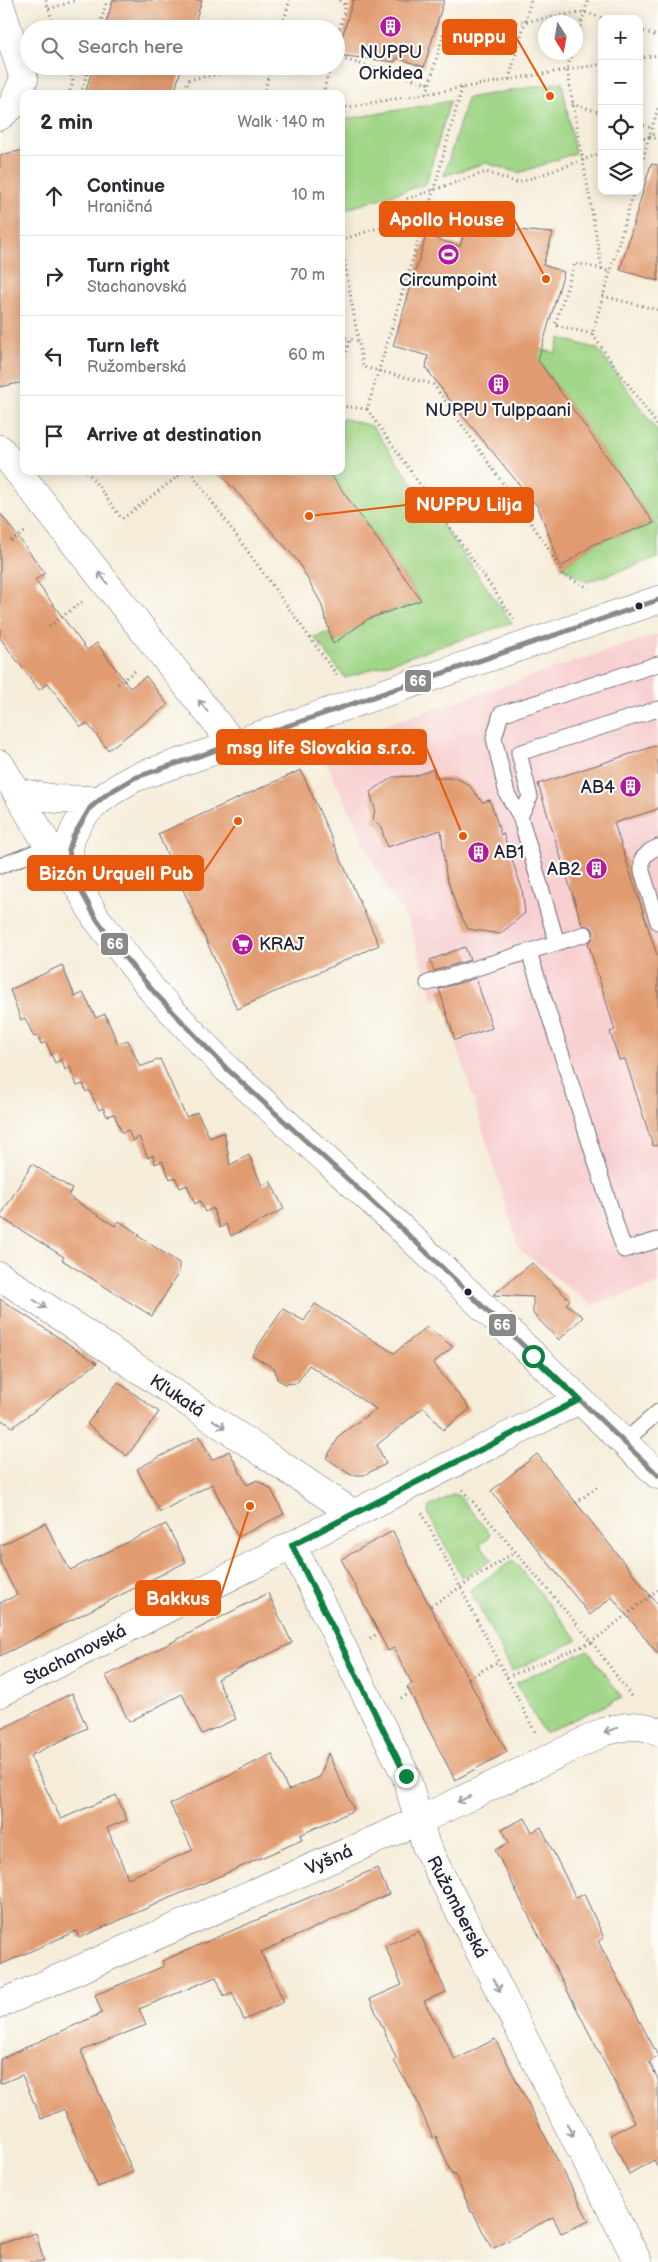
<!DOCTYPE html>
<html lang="en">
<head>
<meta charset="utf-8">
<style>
	:root { --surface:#fff; --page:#f2f2f3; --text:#2b2b33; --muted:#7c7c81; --line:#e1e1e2 }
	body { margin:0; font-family:"Balsamiq Sans",sans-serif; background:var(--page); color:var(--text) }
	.controls { position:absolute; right:15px; top:15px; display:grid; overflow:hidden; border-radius:10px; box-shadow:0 2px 12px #0003 }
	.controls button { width:45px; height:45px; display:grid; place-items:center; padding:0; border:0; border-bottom:1px solid var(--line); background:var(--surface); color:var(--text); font:25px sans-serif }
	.compass { position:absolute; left:538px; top:15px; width:45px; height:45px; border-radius:50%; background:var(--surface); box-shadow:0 2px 12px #0003; rotate:169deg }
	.stop { position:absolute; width:15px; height:15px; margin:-11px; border:4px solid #0b8043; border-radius:50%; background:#fff }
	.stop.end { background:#0b8043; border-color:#fff; box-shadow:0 1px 5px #0008 }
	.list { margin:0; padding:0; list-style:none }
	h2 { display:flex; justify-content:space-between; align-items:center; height:65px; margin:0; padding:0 20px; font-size:21px }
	h2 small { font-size:16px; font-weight:400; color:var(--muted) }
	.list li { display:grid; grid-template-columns:32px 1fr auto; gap:15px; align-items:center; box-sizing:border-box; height:80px; padding:0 20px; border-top:1px solid var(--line) }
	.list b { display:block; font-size:19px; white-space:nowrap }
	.list p { margin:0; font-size:16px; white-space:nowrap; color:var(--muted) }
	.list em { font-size:16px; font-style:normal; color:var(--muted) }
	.icon { flex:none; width:28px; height:28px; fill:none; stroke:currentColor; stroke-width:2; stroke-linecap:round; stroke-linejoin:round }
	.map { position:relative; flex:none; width:658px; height:2262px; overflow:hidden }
	.search { position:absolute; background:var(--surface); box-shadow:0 2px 12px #0003; left:20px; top:20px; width:325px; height:55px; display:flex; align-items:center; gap:12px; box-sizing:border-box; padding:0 18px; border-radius:28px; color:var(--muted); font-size:19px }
	.panel { position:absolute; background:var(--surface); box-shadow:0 2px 12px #0003; left:20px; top:90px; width:325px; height:385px; border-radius:10px }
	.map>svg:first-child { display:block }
	.built { fill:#f7cfd0 }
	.green { fill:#a0d687; stroke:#617c61 }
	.building { fill:#e19b70 }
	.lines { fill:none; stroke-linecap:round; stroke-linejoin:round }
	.lane-casing { stroke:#6c6972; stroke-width:17 }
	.street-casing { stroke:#6c6972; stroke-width:29 }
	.path { stroke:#6c6972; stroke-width:3; stroke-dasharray:1 4; stroke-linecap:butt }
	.lane { stroke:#fff; stroke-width:15 }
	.street { stroke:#fff; stroke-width:28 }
	.bus-1-casing { stroke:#fdfcf7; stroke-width:9 }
	.bus-1 { stroke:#898989; stroke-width:5 }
	.oneway { stroke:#9c9ca7 }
	.route { stroke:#0b8043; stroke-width:6 }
	.bus-dot { fill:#22223b; stroke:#fdfcf7; stroke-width:2 }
	.labels { text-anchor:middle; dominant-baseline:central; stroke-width:4.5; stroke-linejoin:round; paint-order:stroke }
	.poi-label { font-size:18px; fill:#22223b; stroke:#fdfcf7 }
	.street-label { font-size:18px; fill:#22223b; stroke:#fdfcf7 }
	.leader { fill:none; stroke:#e8590c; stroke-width:2 }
	.callout-dot { fill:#e8590c; stroke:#fdfcf7; stroke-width:2 }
	.callout { fill:#e8590c; stroke:#e8590c; stroke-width:2 }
	.callout-label { font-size:19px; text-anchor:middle; font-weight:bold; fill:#fff }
	.line-badge { stroke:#fdfcf7; stroke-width:2 }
	.badge-label { font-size:14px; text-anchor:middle; font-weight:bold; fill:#fff }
</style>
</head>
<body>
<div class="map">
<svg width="658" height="2262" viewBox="0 0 658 2262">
	<rect width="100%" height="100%" fill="#fdfcf7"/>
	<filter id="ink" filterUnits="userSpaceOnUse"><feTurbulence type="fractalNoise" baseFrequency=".02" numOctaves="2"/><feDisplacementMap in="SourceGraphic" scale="10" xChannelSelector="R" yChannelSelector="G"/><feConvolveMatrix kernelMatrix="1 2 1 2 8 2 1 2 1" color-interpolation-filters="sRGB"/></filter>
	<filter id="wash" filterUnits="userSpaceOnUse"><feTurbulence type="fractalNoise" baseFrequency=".0096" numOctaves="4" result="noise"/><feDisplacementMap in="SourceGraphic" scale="20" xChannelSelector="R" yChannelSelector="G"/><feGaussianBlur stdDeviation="1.12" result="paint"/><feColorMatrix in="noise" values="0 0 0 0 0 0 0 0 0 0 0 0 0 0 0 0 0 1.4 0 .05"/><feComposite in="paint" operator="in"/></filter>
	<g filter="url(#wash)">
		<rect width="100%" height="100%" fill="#f5edd9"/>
		<!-- built -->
		<path class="built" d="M 658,634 L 658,1284 L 591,1305 L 519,1249 L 442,996 L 434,1001 L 408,920 L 388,892 L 319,747 Z"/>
		<!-- green -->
		<path class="green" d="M 562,82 L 575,153 L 519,173 L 486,163 L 444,176 L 467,98 Z
			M 450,101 L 426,184 L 341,211 L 341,120 Z
			M 560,338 L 598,349 L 658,432 L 658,558 L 587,582 L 561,567 L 594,544 L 654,523 L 528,346 L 555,353 Z
			M 341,418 L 372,426 L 512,623 L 345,678 L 314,637 L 329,632 L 333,644 L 368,619 L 421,600 L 328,471 L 341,471 Z
			M 454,1494 L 459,1496 L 490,1534 L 489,1538 L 480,1544 L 492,1560 L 465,1577 L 461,1576 L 428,1513 L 429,1507 Z
			M 513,1560 L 578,1640 L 512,1671 L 470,1590 Z
			M 588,1650 L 622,1698 L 544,1733 L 516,1683 Z"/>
		<g id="blocks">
			<!-- building -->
			<path class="building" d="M 113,0 L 202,0 L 193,29 L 104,29 Z
				M 353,0 L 444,0 L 424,67 L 397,58 L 395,62 L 337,55 Z
				M 93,66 L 182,66 L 174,94 L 85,94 Z
				M 24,150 L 24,382 L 0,387 L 0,155 Z
				M 651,164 L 658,165 L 658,281 L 620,270 Z
				M 467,222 L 482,227 L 553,233 L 543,265 L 564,272 L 538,360 L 654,523 L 594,544 L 561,567 L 538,507 L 452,403 L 426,368 L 428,356 L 393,346 L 426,236 L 460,246 Z
				M 218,471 L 328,471 L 421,600 L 368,619 L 333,644 L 321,603 L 297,560 Z
				M 0,513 L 45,573 L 35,580 L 87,650 L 97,643 L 130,688 L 146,676 L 168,705 L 108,750 L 87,723 L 81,727 L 48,683 L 39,690 L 0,638 Z
				M 658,745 L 658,809 L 614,823 L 658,958 L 658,1145 L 653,1146 L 625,1059 L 619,1060 L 610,1032 L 615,1030 L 588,943 L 592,940 L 594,932 L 591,927 L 582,925 L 538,784 Z
				M 433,769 L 435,778 L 456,778 L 469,785 L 482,802 L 490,800 L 501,835 L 503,833 L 522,889 L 525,913 L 500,934 L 468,929 L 457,908 L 446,875 L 441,830 L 387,847 L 381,827 L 373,820 L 375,809 L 370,792 L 393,777 L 415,776 Z
				M 301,770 L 379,945 L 237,1009 L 158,834 Z
				M 465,947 L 470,960 L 434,971 L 430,960 Z
				M 62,965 L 75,997 L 83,993 L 96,1018 L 105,1014 L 118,1044 L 128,1040 L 140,1067 L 160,1059 L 186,1117 L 197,1112 L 210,1138 L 224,1132 L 230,1165 L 249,1155 L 262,1186 L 270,1181 L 284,1209 L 231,1236 L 226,1224 L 220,1228 L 213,1208 L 205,1212 L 200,1201 L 195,1204 L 187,1185 L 180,1188 L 175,1177 L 170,1179 L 162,1161 L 155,1164 L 153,1155 L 148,1158 L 139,1137 L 133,1141 L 128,1130 L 122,1133 L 114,1114 L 107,1116 L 103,1108 L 99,1110 L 89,1090 L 86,1092 L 83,1084 L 77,1086 L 70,1067 L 65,1070 L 62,1059 L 55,1063 L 46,1042 L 41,1044 L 38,1035 L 34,1037 L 25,1018 L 21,1020 L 10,990 Z
				M 476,978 L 492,1028 L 455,1040 L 439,989 Z
				M 32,1164 L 72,1189 L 68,1196 L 115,1226 L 119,1221 L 140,1235 L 138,1236 L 179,1263 L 179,1272 L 152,1316 L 62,1260 L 64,1257 L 0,1217 Z
				M 532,1263 L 570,1300 L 566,1304 L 583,1317 L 559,1340 L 533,1314 L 533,1297 L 493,1295 Z
				M 0,1299 L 97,1363 L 13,1427 L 0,1419 Z
				M 315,1304 L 394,1353 L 427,1327 L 453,1347 L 433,1363 L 470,1409 L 443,1430 L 424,1407 L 377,1445 L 386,1464 L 364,1475 L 351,1475 L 326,1458 L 341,1434 L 376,1409 L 309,1365 L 297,1383 L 285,1384 L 277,1379 L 275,1369 L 252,1355 L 283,1309 L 304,1321 Z
				M 118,1382 L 159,1412 L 127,1456 L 87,1424 Z
				M 199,1436 L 212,1460 L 229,1451 L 247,1485 L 257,1480 L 271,1489 L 284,1514 L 238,1537 L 212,1484 L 160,1512 L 137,1469 Z
				M 537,1454 L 658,1605 L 658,1654 L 612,1597 L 590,1615 L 491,1491 Z
				M 45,1523 L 70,1570 L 166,1524 L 186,1562 L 0,1656 L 0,1603 L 17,1595 L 0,1562 L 0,1546 Z
				M 393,1531 L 417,1582 L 507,1752 L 455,1780 L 407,1687 L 412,1684 L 394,1648 L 388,1651 L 341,1559 Z
				M 268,1593 L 292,1643 L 217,1679 L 236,1719 L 202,1734 L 182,1694 L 129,1722 L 106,1676 Z
				M 72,1693 L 87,1728 L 30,1756 L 61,1819 L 116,1795 L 127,1820 L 107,1828 L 128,1878 L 193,1850 L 170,1804 L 272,1754 L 288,1790 L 320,1777 L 328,1753 L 354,1810 L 300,1835 L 302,1840 L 179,1894 L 79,1938 L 76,1931 L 0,1965 L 0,1730 Z
				M 525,1818 L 532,1832 L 541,1827 L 576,1898 L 584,1894 L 604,1938 L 598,1941 L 658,2056 L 649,2062 L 658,2079 L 658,2168 L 654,2160 L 629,2174 L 618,2152 L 610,2135 L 635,2122 L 495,1850 L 509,1843 L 502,1829 Z
				M 377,1868 L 389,1894 L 261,1952 L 284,2002 L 244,2020 L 232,1992 L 224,1996 L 216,1977 L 139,2009 L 146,2025 L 81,2051 L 133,2172 L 98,2187 L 64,2109 L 41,2119 L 22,2075 L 0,2084 L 0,2059 L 102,2013 L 95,1995 L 164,1966 L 162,1961 Z
				M 419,1931 L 446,1992 L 424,2001 L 455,2060 L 495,2039 L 589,2221 L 561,2233 L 553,2217 L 492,2249 L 473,2212 L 471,2212 L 455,2174 L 452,2175 L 436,2136 L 433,2138 L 416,2099 L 394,2061 L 397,2060 L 370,1999 L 402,1985 L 385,1946 Z
				M 36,2233 L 44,2262 L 0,2262 L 0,2244 Z"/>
		</g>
	</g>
	<g filter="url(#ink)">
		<use href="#blocks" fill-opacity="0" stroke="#6c6972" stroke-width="1"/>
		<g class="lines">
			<defs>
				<path id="lane" d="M 658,664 L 501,714 L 494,738 L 507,794 L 520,816 L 530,797 L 519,753 L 658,709
					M 520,816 L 557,943
					M 658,847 L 650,851 L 642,859 L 642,871 L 658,922
					M 0,866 L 49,847
					M 529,952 L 624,1250 L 658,1240
					M 428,983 L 585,934
					M 624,1442 L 658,1412"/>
				<path id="street" d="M 0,5 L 24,79 L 12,106 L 0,116
					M 0,449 L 233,744
					M 0,764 L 49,847 L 80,889 L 96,918 L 154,992 L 227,1069 L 400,1227 L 658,1475
					M 16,792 L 57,799 L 99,800
					M 77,880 C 73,871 68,860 69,850 C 72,815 107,793 134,778 L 658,600
					M 0,1276 L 354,1514
					M 292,1545 L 406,1776 L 426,1846 L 638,2262
					M 0,1693 L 579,1400
					M 0,2004 L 418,1821 L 604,1732 C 621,1727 641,1722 658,1732"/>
			</defs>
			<!-- lane casing -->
			<use href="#lane" class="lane-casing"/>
			<!-- street casing -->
			<use href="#street" class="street-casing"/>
			<!-- path -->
			<path class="path" d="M 46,0 L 55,29
				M 340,0 L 346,7
				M 49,9 L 77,0
				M 99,29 L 107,0
				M 281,29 L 290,0
				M 639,30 L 658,36
				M 576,41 L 588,0
				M 336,43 L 347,0
				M 572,52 L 567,69 L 602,269 L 610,272
				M 336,57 L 430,84
				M 639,58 L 658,55
				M 68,66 L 73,82 L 69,94
				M 509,79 L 531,0
				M 462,88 L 434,189 L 367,409 L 514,619
				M 427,93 L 443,35 L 584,12 L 605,19
				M 81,94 L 89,66
				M 184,94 L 188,80 L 261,66
				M 264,94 L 271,66
				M 323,94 L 330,66
				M 572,104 L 602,113
				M 341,108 L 602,64
				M 639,124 L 652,128
				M 650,136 L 658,140
				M 639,140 L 658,133
				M 639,172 L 658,108
				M 634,191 L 592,334 L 658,426
				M 341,240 L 399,221 L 406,199 L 486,172 L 518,183 L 602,153
				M 341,241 L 363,367 L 433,384 L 545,543 L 564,576 L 589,588
				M 603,296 L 658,310
				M 592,334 L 555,325 L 575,263 L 602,269
				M 341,336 L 350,339
				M 341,366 L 350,339 L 358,341
				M 341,406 L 367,409
				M 87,471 L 122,519 L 185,471
				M 190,471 L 338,677
				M 11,541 L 26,531
				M 49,626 L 82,602
				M 118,684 L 136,670
				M 463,1490 L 592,1642 L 631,1696
				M 576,1503 L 598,1486
				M 422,1513 L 535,1732
				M 431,1606 L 515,1552
				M 370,1638 L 379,1633
				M 507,1677 L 592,1642 L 658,1590
				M 469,1678 L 499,1661
				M 401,1698 L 410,1693"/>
			<!-- lane -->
			<use href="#lane" class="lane"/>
			<!-- street -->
			<use href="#street" class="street"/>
			<defs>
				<path id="bus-1" d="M 658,600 L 134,778 L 107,794 L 90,808 L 73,837 L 69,850 L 72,867 L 80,889 L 96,918 L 121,953 L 154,992 L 227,1069 L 400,1227 L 658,1475"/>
			</defs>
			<!-- bus-1 casing -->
			<use href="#bus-1" class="bus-1-casing"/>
			<!-- bus-1 -->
			<use href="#bus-1" class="bus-1"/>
		</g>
		<!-- one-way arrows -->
		<defs><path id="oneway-shaft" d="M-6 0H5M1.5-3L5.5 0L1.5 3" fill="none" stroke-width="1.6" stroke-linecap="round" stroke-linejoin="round" transform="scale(1.25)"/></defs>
		<g class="oneway">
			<use href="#oneway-shaft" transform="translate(103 578) rotate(-128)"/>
			<use href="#oneway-shaft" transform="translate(203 706) rotate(-128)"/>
			<use href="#oneway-shaft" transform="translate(40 1304) rotate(34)"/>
			<use href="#oneway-shaft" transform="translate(219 1424) rotate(34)"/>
			<use href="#oneway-shaft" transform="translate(611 1730) rotate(161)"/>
			<use href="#oneway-shaft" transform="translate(464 1799) rotate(155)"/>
			<use href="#oneway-shaft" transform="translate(497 1985) rotate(63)"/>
			<use href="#oneway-shaft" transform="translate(570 2130) rotate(63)"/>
		</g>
	</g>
	<g class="lines" filter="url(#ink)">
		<!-- route -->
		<path class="route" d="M 406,1776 L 292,1545 L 579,1400 L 533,1356"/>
	</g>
	<!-- icons -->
	<defs>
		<symbol id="building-disc" viewBox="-11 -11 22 22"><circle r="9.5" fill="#b5179e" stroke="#fdfcf7"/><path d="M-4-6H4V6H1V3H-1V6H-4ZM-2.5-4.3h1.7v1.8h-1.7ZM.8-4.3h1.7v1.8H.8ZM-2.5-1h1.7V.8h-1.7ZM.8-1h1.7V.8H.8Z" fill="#fff"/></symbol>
		<symbol id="stadium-disc" viewBox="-11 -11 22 22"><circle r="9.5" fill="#b5179e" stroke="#fdfcf7"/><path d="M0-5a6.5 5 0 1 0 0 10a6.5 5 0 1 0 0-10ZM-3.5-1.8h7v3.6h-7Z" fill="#fff"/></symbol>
		<symbol id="supermarket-disc" viewBox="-11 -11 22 22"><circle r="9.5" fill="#b5179e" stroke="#fdfcf7"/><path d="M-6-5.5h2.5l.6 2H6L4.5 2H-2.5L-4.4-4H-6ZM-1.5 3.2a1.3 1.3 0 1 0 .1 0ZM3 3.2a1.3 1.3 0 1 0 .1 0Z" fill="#fff"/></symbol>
	</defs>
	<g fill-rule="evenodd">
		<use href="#building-disc" x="378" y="14" width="25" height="25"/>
		<use href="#stadium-disc" x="436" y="242" width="25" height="25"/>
		<use href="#building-disc" x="486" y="372" width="25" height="25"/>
		<use href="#building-disc" x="618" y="774" width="25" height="25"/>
		<use href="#building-disc" x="466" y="840" width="25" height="25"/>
		<use href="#building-disc" x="584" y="856" width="25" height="25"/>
		<use href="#supermarket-disc" x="230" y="932" width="25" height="25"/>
	</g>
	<!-- markers -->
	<g class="bus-dot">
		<circle cx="639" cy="606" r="4.5"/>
		<circle cx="468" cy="1292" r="4.5"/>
	</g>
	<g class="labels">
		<!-- poi labels -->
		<g class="poi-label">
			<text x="391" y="52">NUPPU<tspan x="391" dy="21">Orkidea</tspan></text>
			<text x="448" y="280">Circumpoint</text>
			<text x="498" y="410">NUPPU Tulppaani</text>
			<text x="615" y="787" text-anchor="end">AB4</text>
			<text x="494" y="852" text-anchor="start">AB1</text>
			<text x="581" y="869" text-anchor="end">AB2</text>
			<text x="259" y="944" text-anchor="start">KRAJ</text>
		</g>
		<!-- street labels -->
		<g class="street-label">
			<text transform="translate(177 1396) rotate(34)">Kľukatá</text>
			<text transform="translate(75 1655) rotate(-27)">Stachanovská</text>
			<text transform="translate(329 1860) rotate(-24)">Vyšná</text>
			<text transform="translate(457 1907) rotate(63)">Ružomberská</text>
		</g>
	</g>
	<!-- callouts -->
	<path class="leader" d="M550 96L516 37M546 279L514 219M309 516L406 505M463 836L426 747M238 821L203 873M250 1506L220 1598"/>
	<g class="callout-dot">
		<circle cx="550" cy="96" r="5"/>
		<circle cx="546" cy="279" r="5"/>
		<circle cx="309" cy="516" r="5"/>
		<circle cx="463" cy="836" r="5"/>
		<circle cx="238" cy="821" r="5"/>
		<circle cx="250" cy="1506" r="5"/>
	</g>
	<g class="callout">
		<rect x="443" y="20" width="73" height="34" rx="5"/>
		<rect x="380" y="202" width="134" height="34" rx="5"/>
		<rect x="406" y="488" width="127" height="34" rx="5"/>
		<rect x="217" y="730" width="209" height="34" rx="5"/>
		<rect x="28" y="856" width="175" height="34" rx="5"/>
		<rect x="136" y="1581" width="84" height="34" rx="5"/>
	</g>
	<g class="callout-label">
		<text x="479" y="43">nuppu</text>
		<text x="447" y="226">Apollo House</text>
		<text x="469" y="511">NUPPU Lilja</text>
		<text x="321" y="754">msg life Slovakia s.r.o.</text>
		<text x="116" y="880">Bizón Urquell Pub</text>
		<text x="178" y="1605">Bakkus</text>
	</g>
	<g class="line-badge">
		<rect x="404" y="669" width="28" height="24" rx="5" fill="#898989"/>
		<rect x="100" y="932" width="29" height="24" rx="5" fill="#898989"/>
		<rect x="488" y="1313" width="29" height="24" rx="5" fill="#898989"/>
	</g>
	<g class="badge-label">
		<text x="418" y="686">66</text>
		<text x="115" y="949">66</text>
		<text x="502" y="1330">66</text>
	</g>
</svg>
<div class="controls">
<button>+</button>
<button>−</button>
<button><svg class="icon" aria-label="locate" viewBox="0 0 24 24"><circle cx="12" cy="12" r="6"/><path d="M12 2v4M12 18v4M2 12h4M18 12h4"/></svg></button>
<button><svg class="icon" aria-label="layers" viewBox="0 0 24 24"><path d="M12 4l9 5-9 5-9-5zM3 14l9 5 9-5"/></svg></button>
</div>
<svg class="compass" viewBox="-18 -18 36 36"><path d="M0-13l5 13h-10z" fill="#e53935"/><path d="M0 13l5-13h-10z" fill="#7c7c81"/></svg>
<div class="stop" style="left:533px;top:1356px"></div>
<div class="stop end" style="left:406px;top:1776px"></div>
<div class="search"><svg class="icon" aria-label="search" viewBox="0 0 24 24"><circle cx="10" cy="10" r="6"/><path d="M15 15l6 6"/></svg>Search here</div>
<section class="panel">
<h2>2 min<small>Walk · 140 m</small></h2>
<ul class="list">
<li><svg class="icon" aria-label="ahead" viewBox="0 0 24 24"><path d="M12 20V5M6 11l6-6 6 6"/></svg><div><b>Continue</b><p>Hraničná</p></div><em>10 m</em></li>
<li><svg class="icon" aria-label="right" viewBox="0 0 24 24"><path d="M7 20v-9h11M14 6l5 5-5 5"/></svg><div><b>Turn right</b><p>Stachanovská</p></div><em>70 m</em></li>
<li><svg class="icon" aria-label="left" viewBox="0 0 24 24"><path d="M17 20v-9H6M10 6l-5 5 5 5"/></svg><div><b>Turn left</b><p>Ružomberská</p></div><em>60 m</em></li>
<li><svg class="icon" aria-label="arrive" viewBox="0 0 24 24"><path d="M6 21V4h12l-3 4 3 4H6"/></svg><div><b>Arrive at destination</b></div></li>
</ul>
</section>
</div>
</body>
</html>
